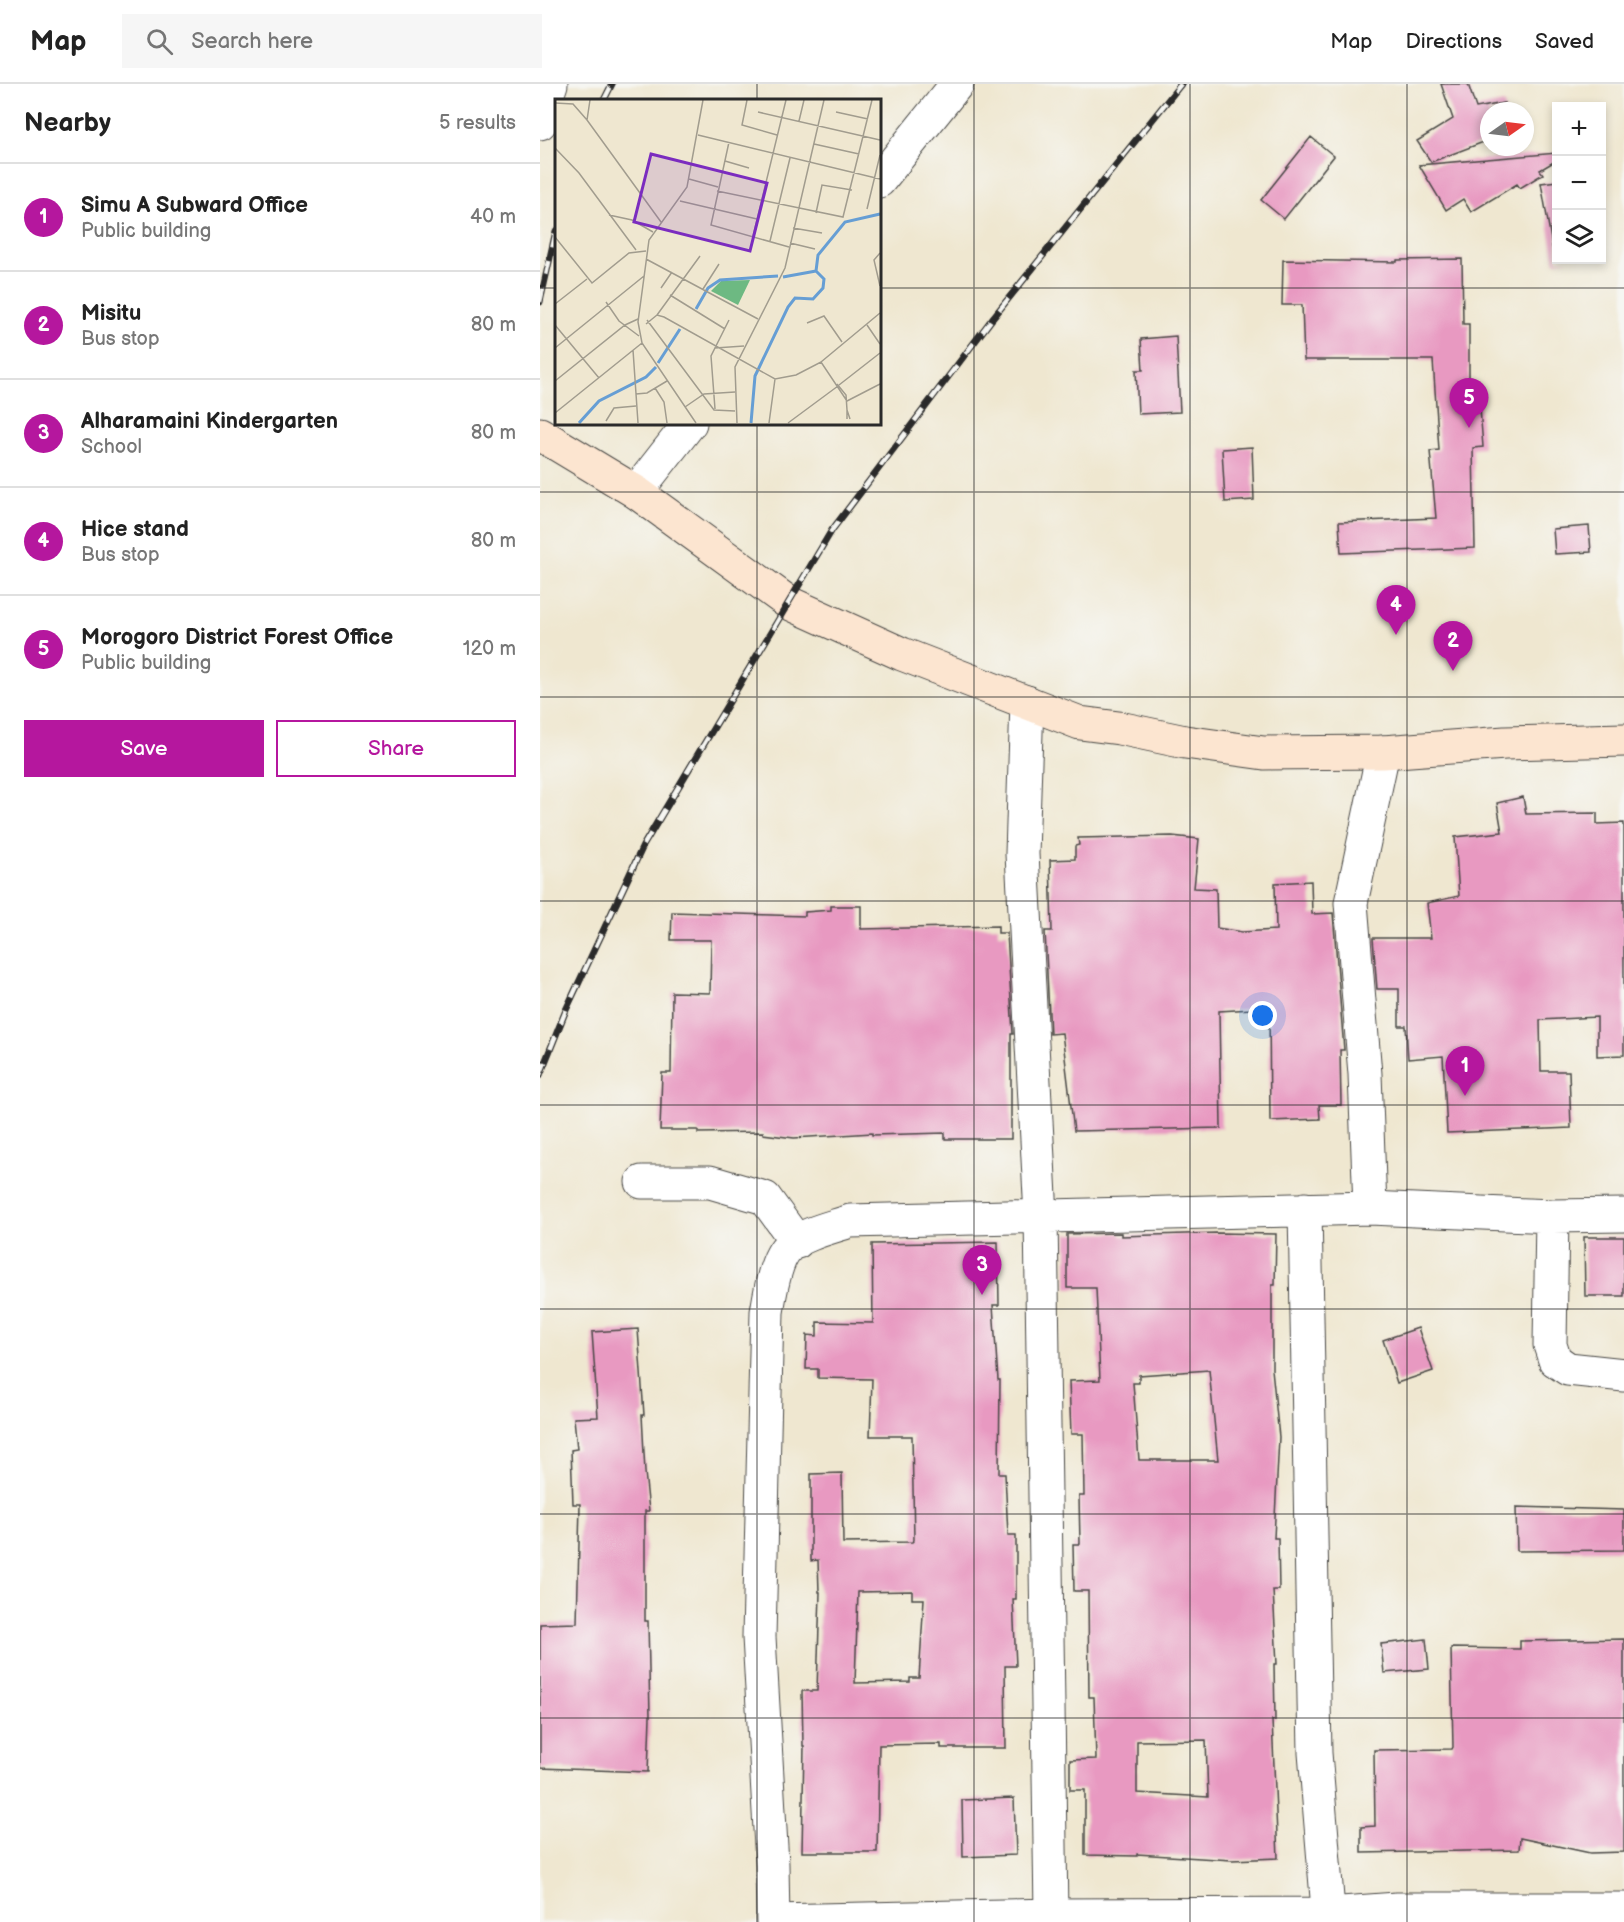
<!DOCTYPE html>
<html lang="en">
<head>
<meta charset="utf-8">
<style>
	:root { --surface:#fff; --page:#f6f6f6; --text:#222; --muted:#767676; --line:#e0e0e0; --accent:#b5179e }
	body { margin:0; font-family:"Balsamiq Sans",sans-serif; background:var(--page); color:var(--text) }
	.controls { position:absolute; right:18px; top:18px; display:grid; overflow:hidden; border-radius:0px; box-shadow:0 3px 9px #0003 }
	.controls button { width:54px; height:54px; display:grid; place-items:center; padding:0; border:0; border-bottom:2px solid var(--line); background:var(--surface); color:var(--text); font:30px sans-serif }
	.compass { position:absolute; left:940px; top:18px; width:54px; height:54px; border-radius:50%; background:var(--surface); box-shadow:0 3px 9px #0003; rotate:76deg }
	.you { position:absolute; left:723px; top:932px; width:21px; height:21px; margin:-15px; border:4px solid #fff; border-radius:50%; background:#1a73e8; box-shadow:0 0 0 9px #1a73e833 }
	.badge { display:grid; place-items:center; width:39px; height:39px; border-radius:50%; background:var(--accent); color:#fff; font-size:20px; font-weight:700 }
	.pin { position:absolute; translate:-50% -50px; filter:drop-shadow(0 2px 3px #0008) }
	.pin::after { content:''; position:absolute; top:32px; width:21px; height:18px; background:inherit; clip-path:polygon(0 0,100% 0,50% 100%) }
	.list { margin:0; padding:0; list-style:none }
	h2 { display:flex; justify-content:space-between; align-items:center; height:78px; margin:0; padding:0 24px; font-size:26px }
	h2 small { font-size:20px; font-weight:400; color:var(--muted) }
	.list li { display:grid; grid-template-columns:39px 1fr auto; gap:18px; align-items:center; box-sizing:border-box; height:108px; padding:0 24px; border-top:2px solid var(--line) }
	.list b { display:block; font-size:22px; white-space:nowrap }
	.list p { margin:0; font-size:20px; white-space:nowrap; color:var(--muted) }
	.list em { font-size:20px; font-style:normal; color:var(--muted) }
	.actions { display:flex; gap:12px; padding:18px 24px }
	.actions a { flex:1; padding:14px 0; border:2px solid var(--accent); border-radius:0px; text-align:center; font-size:21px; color:var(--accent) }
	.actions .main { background:var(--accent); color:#fff }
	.icon { flex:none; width:33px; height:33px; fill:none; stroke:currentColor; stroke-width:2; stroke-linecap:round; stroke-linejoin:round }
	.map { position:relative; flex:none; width:1084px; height:1838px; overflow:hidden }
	header { display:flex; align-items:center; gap:36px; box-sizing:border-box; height:84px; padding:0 30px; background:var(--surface); border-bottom:2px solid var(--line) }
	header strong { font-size:28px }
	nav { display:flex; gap:33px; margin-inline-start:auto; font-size:21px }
	.search { width:420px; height:54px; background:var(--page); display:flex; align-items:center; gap:15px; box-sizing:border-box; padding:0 21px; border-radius:0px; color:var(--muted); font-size:22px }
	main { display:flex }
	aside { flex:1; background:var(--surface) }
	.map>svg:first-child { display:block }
	.building { fill:#e899c1; fill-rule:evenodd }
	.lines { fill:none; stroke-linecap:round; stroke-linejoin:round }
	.street-casing { stroke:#484744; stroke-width:35 }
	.secondary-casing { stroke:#484744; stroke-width:35 }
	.street { stroke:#fff; stroke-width:33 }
	.secondary { stroke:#fce5d0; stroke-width:33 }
	.rail-casing { stroke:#2b2b2b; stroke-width:7 }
	.rail { stroke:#f6f6f2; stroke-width:4.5; stroke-dasharray:14; stroke-linecap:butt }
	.grid { fill:none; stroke:#2b2b2b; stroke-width:1.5; stroke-opacity:0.55 }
	.inset-river { fill:none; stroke:#669ed4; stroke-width:3 }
	.inset-road { fill:none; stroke:#a19c8e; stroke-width:1.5 }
	.view { fill:#7b2cbf; fill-opacity:0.15; stroke:#7b2cbf; stroke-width:3 }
	.inset-edge { fill:none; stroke:#2b2b2b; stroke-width:3 }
</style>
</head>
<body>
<header>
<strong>Map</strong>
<div class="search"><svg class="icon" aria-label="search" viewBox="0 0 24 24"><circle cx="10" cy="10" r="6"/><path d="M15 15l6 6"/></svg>Search here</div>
<nav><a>Map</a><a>Directions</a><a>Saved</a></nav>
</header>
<main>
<aside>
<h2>Nearby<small>5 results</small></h2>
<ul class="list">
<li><span class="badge">1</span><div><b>Simu A Subward Office</b><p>Public building</p></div><em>40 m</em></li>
<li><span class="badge">2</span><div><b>Misitu</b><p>Bus stop</p></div><em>80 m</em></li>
<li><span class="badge">3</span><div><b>Alharamaini Kindergarten</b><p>School</p></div><em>80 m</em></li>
<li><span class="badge">4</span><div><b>Hice stand</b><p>Bus stop</p></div><em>80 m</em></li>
<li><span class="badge">5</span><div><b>Morogoro District Forest Office</b><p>Public building</p></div><em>120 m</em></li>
</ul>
<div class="actions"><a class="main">Save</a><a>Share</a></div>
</aside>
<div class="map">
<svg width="1084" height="1838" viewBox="0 0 1084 1838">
	<rect width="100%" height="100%" fill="#f6f6f2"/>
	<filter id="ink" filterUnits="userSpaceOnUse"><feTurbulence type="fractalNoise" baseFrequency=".0167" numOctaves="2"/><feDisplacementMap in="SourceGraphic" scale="12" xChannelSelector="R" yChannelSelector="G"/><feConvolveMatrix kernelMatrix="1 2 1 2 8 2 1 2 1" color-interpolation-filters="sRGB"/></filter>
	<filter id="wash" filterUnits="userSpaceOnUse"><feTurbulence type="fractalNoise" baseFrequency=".008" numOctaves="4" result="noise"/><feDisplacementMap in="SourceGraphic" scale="24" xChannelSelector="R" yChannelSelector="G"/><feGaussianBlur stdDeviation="1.35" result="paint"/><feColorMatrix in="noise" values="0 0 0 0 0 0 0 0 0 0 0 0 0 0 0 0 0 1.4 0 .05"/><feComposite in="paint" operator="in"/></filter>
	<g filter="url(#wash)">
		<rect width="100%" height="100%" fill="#efe7d0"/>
		<g id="blocks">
			<!-- building -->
			<path class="building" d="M 901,0 L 928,0 L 936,24 L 964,19 L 965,27 L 949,27 L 949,56 L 891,78 L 877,57 L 913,35 Z
				M 771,53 L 794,72 L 744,135 L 721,116 Z
				M 1017,69 L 1017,76 L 1000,86 L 1003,90 L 980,104 L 977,100 L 931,128 L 923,115 L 906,126 L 879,81 Z
				M 1017,97 L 1017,176 L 1028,176 L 1015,178 L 1001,99 Z
				M 922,175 L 923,240 L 929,240 L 929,311 L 939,311 L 943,363 L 933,364 L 935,464 L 801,469 L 799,438 L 896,434 L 890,367 L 899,366 L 893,276 L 764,276 L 762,221 L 742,221 L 743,176 L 857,178 L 857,176 Z
				M 636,252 L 640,328 L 598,330 L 596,286 L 603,286 L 601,255 Z
				M 712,363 L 714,416 L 685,418 L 682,365 Z
				M 1049,442 L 1051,468 L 1015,470 L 1013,445 Z
				M 983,713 L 986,730 L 1057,729 L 1057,740 L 1084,739 L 1084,971 L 1057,972 L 1057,933 L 1000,936 L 1001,987 L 1029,987 L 1031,1044 L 907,1049 L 903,972 L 868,975 L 866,942 L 859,942 L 859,905 L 837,905 L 833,854 L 891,854 L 887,819 L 919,812 L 915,753 L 962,748 L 957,719 Z
				M 632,752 L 659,755 L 654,804 L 676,805 L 677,844 L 702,848 L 736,846 L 735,799 L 771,797 L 772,830 L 793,829 L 804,966 L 800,966 L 801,1021 L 779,1021 L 780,1035 L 730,1037 L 729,924 L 679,927 L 681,1044 L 534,1047 L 522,949 L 510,950 L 505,847 L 512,847 L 510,776 L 535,775 L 535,762 L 539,761 L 538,754 Z
				M 291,822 L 321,822 L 321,845 L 458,842 L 458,849 L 467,849 L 473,950 L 471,950 L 471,1055 L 405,1055 L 405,1049 L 332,1051 L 332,1049 L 254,1054 L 223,1050 L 223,1048 L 158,1049 L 158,1046 L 120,1046 L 122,989 L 131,989 L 132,908 L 170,909 L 171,856 L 131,856 L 132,828 L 265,832 L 265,828 L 291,826 Z
				M 581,1149 L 581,1152 L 677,1149 L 736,1150 L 735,1201 L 732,1201 L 732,1285 L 739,1353 L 734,1454 L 738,1454 L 739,1506 L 733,1506 L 737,1580 L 734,1580 L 735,1636 L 732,1636 L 738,1774 L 692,1776 L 597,1770 L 597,1772 L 545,1771 L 545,1706 L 530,1706 L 530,1676 L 556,1675 L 554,1613 L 549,1613 L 548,1507 L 534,1507 L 533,1460 L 540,1460 L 539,1412 L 544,1412 L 543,1350 L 531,1350 L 529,1297 L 560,1296 L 556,1204 L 527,1204 L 527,1150 ZM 669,1286 L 678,1376 L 599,1376 L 593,1299 L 599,1299 L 599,1291 ZM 666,1656 L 668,1713 L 597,1709 L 597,1657 Z
				M 1044,1153 L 1084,1153 L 1084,1212 L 1045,1212 Z
				M 458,1158 L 459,1221 L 453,1221 L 458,1296 L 460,1296 L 459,1390 L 465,1390 L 468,1451 L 476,1451 L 476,1515 L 473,1515 L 476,1582 L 465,1582 L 466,1664 L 401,1664 L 401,1660 L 339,1661 L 337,1768 L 262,1768 L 264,1662 L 263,1662 L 262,1607 L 277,1607 L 280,1508 L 279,1508 L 278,1476 L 271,1477 L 271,1390 L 302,1389 L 303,1459 L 372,1458 L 374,1456 L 372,1352 L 330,1352 L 332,1295 L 278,1294 L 278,1285 L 266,1285 L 267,1251 L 277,1252 L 277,1238 L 333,1239 L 332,1160 ZM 372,1507 L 372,1515 L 384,1515 L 379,1594 L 370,1594 L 370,1598 L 315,1599 L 318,1508 Z
				M 878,1244 L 893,1287 L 857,1299 L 843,1256 Z
				M 98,1245 L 104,1331 L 102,1331 L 105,1388 L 109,1427 L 105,1427 L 105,1537 L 108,1537 L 110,1633 L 108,1688 L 0,1684 L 0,1540 L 37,1539 L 40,1420 L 33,1420 L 31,1366 L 37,1365 L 34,1334 L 58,1333 L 52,1248 Z
				M 976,1423 L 1084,1426 L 1084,1466 L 977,1467 Z
				M 886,1555 L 889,1585 L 844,1589 L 841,1560 Z
				M 1084,1555 L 1084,1768 L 1050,1769 L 980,1754 L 979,1766 L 821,1769 L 821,1743 L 835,1742 L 834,1666 L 912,1665 L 913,1663 L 911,1564 L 980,1565 L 980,1557 Z
				M 474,1714 L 476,1771 L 423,1773 L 422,1716 Z"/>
		</g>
	</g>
	<g filter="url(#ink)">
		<use href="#blocks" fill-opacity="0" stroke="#484744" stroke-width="1.5"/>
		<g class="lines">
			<defs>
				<path id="street" d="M 0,39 L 2,27 L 11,0
					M 339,97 L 417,0
					M 96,408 L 150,339
					M 487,618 L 482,770 L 501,1132 L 511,1831
					M 102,1098 L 170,1098 L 225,1114 L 257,1158
					M 830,1124 L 825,990 L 811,819 L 843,668
					M 765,1125 L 775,1669 L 789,1838
					M 1012,1132 L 1010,1261 L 1015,1276 L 1028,1285 L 1084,1291
					M 233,1837 L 511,1831 L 788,1830 L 857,1825 L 1084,1825
					M 233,1838 L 232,1780 L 219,1553 L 227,1228 C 230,1210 235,1174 249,1162 C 266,1149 290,1144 310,1137 L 830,1124 L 1012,1132 L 1084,1131"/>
				<path id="secondary" d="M 0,350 L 96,408 L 249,519 L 362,570 L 540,639 L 579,644 L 645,658 L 724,669 L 843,668 L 965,659 L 1084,656"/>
			</defs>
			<!-- street casing -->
			<use href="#street" class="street-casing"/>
			<!-- secondary casing -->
			<use href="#secondary" class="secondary-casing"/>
			<!-- street -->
			<use href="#street" class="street"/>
			<!-- secondary -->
			<use href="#secondary" class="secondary"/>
			<defs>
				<path id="rail" d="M 64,16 L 72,0
					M 0,218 L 16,147
					M 0,991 L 26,926 L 103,762 L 292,446 L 452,235 L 641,0"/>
			</defs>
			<!-- rail casing -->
			<use href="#rail" class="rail-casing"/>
			<!-- rail -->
			<use href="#rail" class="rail"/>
		</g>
	</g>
	<!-- grid -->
	<path class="grid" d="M 217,0 L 217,16M 434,0 L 434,1838M 650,0 L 650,1838M 867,0 L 867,1838M 0,204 L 16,204M 339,204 L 1084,204M 217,339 L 217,1838M 0,408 L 1084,408M 0,613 L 1084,613M 0,817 L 1084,817M 0,1021 L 1084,1021M 0,1225 L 1084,1225M 0,1430 L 1084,1430M 0,1634 L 1084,1634"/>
	<!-- overview -->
	<g transform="translate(15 15)">
		<rect width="326" height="326" fill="#efe7d0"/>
		<path d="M 195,181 L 183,206 L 156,192 L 166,182 Z" fill="#6db982"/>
		<path class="inset-river" d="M 228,178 L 261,172M 141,210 L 153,189 L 165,181 L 223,177M 103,264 L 125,230M 24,324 L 44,302 L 91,278 L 101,268M 196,324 L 200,277 L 233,208 L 240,199 L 258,200 L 268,189 L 269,180 L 261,172 L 263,156 L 290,123 L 325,115"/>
		<path class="inset-road" d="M 192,1 L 187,26 L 222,36M 0,4 L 18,5 L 32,21 L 106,123M 203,13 L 325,41M 281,13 L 313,20M 32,21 L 35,1M 244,22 L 249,1M 143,36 L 325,80M 174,43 L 156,126 L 234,148M 259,45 L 304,55M 0,49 L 24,74 L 81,151M 170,62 L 194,69M 134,80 L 163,88M 162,92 L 288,118 L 317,1M 125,102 L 202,120M 312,110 L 325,56M 261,114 L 267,86 L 297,91M 54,116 L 77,121 L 98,133M 238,129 L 267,134M 198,137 L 231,1M 0,138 L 37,184 L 74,154 L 91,152M 215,142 L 235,59M 235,144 L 260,150M 325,154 L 319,161 L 325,187M 91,160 L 203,220M 106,189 L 117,173M 148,190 L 164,165M 115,196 L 170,230M 51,203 L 64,222 L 84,237M 0,205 L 32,180M 102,216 L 145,157M 92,221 L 159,311 L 180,312M 252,224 L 269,217 L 287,243M 91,225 L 102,216 L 109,218 L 220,280 L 241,276 L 266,263 L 292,302M 0,226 L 44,279M 312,226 L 325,245M 0,249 L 89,177M 160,249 L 189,247M 78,251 L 83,324M 266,263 L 325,214M 0,282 L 70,226 L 83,220M 282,285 L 291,296 L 292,311M 284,286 L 325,254M 100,289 L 109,303 L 112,324M 81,295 L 92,294 L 112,282M 292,302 L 325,285M 130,308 L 149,295 L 180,293M 160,310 L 156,257 L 174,221M 0,314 L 87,244M 292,320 L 292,311 L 295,320M 51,322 L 59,309 L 81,307M 141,324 L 87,244 L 83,223 L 94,141 L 132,88 L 148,1M 182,324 L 180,268 L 230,169 L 269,1M 214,324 L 220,280M 233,324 L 283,287"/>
		<path class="view" d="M 96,55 L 212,84 L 195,152 L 79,123 Z"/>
		<rect width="326" height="326" class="inset-edge"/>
	</g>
</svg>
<div class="controls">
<button>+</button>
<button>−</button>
<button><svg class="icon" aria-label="layers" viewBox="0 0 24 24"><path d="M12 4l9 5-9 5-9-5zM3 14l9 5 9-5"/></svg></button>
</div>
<svg class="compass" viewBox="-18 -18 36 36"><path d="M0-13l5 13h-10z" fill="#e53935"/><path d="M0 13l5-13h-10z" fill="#767676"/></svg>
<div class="you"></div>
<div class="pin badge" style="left:925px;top:1012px">1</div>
<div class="pin badge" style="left:913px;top:587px">2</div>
<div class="pin badge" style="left:442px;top:1211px">3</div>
<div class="pin badge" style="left:856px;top:551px">4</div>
<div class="pin badge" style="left:929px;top:344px">5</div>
</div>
</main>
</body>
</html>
